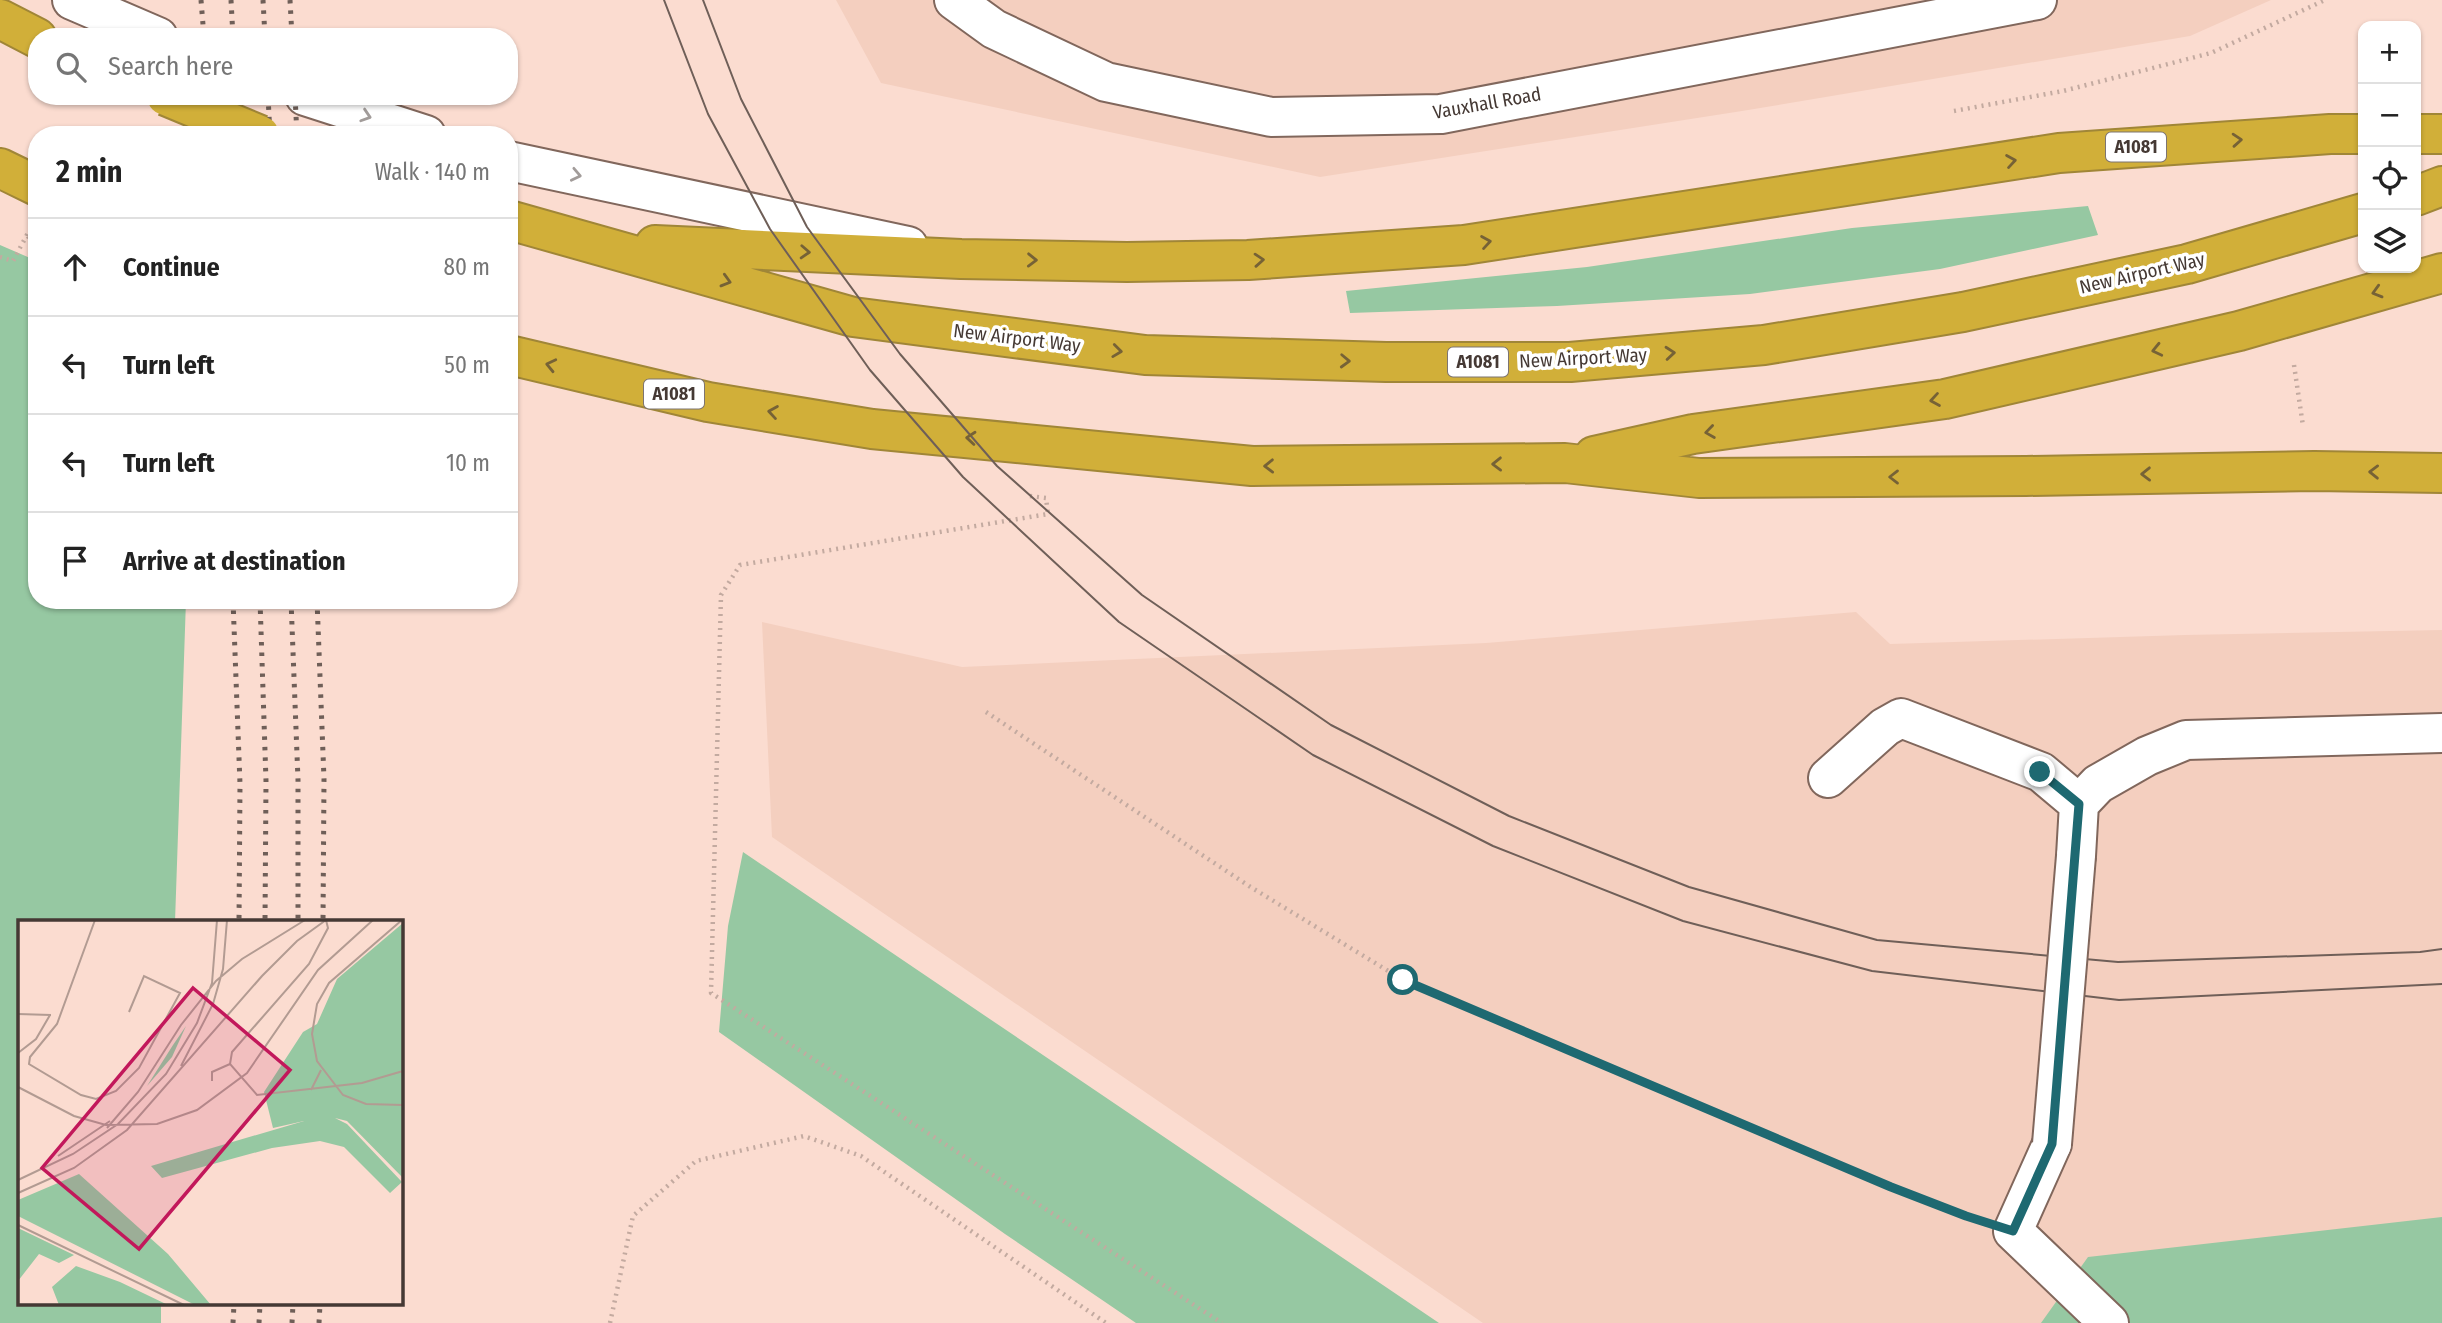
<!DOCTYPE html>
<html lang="en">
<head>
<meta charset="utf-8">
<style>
	:root { --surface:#fff; --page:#f6f6f6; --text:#222; --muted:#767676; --line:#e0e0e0 }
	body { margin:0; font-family:"Fira Sans Condensed",sans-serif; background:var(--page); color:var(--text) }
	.controls { position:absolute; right:21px; top:21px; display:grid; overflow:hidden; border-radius:14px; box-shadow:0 2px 5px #0004 }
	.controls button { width:63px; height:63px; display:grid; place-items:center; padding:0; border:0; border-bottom:2px solid var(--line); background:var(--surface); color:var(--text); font:35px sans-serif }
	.stop { position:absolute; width:21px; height:21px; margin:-16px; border:5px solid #1e6971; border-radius:50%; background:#fff }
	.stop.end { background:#1e6971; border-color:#fff; box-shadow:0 2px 7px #0008 }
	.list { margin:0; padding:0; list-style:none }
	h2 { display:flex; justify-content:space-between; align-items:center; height:91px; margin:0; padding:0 28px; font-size:30px }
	h2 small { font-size:23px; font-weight:400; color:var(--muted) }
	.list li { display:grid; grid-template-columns:46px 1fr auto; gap:21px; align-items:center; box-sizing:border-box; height:98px; padding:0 28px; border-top:2px solid var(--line) }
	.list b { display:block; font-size:26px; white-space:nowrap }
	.list em { font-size:23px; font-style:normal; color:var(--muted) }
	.icon { flex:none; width:38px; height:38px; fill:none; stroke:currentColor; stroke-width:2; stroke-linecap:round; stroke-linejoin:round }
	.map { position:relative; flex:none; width:2442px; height:1323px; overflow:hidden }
	.search { position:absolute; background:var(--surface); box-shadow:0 2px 5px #0004; left:28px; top:28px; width:490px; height:77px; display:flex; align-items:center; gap:18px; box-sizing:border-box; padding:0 24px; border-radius:28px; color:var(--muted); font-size:26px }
	.panel { position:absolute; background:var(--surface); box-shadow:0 2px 5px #0004; left:28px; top:126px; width:490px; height:483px; border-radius:28px }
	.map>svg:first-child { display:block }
	.built { fill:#f4cfbf }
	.green { fill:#96c8a2 }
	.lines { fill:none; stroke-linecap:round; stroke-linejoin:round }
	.minor-casing { stroke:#81675c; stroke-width:42 }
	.highway-casing { stroke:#a08637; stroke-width:42 }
	.path { stroke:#c3aaa0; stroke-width:4.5; stroke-dasharray:2 5; stroke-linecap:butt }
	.minor { stroke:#fff; stroke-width:38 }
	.highway { stroke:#d1af39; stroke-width:38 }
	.tram { stroke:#6f5f58; stroke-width:2 }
	.rail { stroke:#6f5f58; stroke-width:5; stroke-dasharray:3.5 7; stroke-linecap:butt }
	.minor-bridge-casing { stroke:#81675c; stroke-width:42; stroke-linecap:butt }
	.highway-bridge-casing { stroke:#a08637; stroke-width:42; stroke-linecap:butt }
	.minor-bridge { stroke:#fff; stroke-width:38 }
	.highway-bridge { stroke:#d1af39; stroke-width:38 }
	.oneway { stroke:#a29c9a }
	.oneway2 { stroke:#766236 }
	.route { stroke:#1e6971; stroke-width:9 }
	.labels { text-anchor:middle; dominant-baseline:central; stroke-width:7; stroke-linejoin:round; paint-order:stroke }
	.shield { fill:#fff; stroke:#7d7471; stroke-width:2 }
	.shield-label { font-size:18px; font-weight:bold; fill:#453934 }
	.street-label { font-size:19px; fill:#453934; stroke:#fff }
	.inset-road { fill:none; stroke:#b29b92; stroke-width:2 }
	.view { fill:#c2185b; fill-opacity:0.15; stroke:#c2185b; stroke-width:3.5 }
	.inset-edge { fill:none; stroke:#453934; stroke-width:3.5 }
</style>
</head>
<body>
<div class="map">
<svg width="2442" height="1323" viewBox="0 0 2442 1323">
	<rect width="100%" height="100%" fill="#fbdcd0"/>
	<!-- built -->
	<path class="built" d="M 836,0 L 2271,0 L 2190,36 L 1742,111 L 1320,177 L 881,83 Z
		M 1856,612 L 1890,644 L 2185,635 L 2442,630 L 2442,1323 L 1483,1323 L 772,837 L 762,622 L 962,667 L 1486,643 Z"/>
	<!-- green -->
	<path class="green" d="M 2088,206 L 2098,235 L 1940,269 L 1750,294 L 1557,306 L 1350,313 L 1346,291 L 1587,267 L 1852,228 Z
		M 0,245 L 37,261 L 37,600 L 186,600 L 175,922 L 19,922 L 19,1304 L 161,1304 L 161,1323 L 0,1323 Z
		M 743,852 L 1439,1323 L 1136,1323 L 1005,1234 L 719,1032 L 728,926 Z
		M 2442,1217 L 2442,1323 L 2041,1323 L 2088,1257 Z"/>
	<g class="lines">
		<defs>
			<path id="minor" d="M 72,0 L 158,37
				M 954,0 L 994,29 L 1106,82 L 1271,117 L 1441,114 L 2037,0
				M 305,96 L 426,135
				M 509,161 L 908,246
				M 1828,778 L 1885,727 L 1901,718 L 2041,772 L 2079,804
				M 2076,856 L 2079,804 L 2098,784 L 2147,756 L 2186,740 L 2442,733
				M 2052,1144 L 2013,1231 L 2109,1323"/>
			<path id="highway" d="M 0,19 L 37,38
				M 2416,134 L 2442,134
				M 0,168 L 37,186
				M 2416,196 L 2442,186
				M 509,220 L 853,317 L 1145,355 L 1386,362 L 1570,362 L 1764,345 L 1963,312 L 2187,264 L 2363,213
				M 655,245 L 961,259 L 1127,262 L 1248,260 L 1464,245 L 2059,153 L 2330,134 L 2363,134
				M 509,355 L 708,402 L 872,429 L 1252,466 L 1565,463 L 1699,478 L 2026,476 L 2314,471 L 2442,473
				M 1594,456 L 1693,434 L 1945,399 L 2239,331 L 2442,273"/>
		</defs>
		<!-- minor casing -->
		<use href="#minor" class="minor-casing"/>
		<!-- highway casing -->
		<use href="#highway" class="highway-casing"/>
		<!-- path -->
		<path class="path" d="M 1954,111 L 2063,91 L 2211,53 L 2325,0
			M 27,236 L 37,241
			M 0,257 L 13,261 L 29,231
			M 2294,365 L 2303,426
			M 1030,496 L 1046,498 L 1048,514 L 740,565 L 721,595 L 711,993 L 1222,1323
			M 986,712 L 1249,886 L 1403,980 L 1891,1187 L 1968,1217
			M 610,1323 L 633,1216 L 696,1161 L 804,1136 L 861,1156 L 1106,1323"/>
		<!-- minor -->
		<use href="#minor" class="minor"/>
		<!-- highway -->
		<use href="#highway" class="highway"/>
		<!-- tram -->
		<path class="tram" d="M 664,0 L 708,114 L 770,229 L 870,370 L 963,477 L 1119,622 L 1313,755 L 1493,846 L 1683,921 L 1872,971 L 2119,1000 L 2442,984
			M 703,0 L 741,99 L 807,227 L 900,354 L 997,466 L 1142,595 L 1331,725 L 1509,816 L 1689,887 L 1877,940 L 2118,962 L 2420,952 L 2442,949"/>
		<!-- rail -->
		<path class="rail" d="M 201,0 L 204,37
			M 231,0 L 233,37
			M 263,0 L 265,37
			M 290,0 L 292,37
			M 207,96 L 210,135
			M 236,96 L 238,135
			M 268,96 L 270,135
			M 295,96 L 297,135
			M 233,600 L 240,784 L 239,922
			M 260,600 L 266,781 L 265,922
			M 291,600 L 298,780 L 298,922
			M 317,600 L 324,779 L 323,922
			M 233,1323 L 234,1304
			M 259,1323 L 260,1304
			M 292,1323 L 293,1304
			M 319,1323 L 320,1304"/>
		<defs>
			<path id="minor-bridge" d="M 2052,1144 L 2076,856"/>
			<path id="highway-bridge" d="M 166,96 L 260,135"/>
		</defs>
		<!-- minor-bridge casing -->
		<use href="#minor-bridge" class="minor-bridge-casing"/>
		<!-- highway-bridge casing -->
		<use href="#highway-bridge" class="highway-bridge-casing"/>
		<!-- minor-bridge -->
		<use href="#minor-bridge" class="minor-bridge"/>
		<!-- highway-bridge -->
		<use href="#highway-bridge" class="highway-bridge"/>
	</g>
	<!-- one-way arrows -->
	<defs><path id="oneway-chevron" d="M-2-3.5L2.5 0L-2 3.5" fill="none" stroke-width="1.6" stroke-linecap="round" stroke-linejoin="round" transform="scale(1.75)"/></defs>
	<g class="oneway">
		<use href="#oneway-chevron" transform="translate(366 116) rotate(18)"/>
		<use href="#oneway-chevron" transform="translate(576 175) rotate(12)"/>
	</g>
	<g class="oneway2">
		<use href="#oneway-chevron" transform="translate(2237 140) rotate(-4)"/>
		<use href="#oneway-chevron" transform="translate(2011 161) rotate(-9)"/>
		<use href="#oneway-chevron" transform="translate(1486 242) rotate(-9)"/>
		<use href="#oneway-chevron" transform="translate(805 252) rotate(3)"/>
		<use href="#oneway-chevron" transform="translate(1032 260) rotate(1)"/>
		<use href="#oneway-chevron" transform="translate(1259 260) rotate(-4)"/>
		<use href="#oneway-chevron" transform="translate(726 281) rotate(16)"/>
		<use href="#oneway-chevron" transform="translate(2377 292) rotate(164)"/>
		<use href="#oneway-chevron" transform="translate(2157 350) rotate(167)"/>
		<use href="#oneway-chevron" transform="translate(1117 351) rotate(7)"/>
		<use href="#oneway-chevron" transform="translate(1670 353) rotate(-5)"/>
		<use href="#oneway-chevron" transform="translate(1345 361) rotate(2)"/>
		<use href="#oneway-chevron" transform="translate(551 365) rotate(-167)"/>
		<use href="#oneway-chevron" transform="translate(1935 400) rotate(171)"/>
		<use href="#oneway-chevron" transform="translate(773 412) rotate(-171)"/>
		<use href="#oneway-chevron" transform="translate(1710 432) rotate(172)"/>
		<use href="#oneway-chevron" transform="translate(971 438) rotate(-175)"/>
		<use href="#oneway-chevron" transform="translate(1497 464) rotate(179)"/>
		<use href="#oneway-chevron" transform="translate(1269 466) rotate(179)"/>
		<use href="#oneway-chevron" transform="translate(2374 472) rotate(-179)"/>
		<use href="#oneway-chevron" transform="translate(2146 474) rotate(179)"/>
		<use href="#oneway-chevron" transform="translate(1894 477) rotate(180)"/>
	</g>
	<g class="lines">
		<!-- route -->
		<path class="route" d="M 1403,980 L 1891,1187 L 1966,1216 L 2013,1231 L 2052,1144 L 2079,804 L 2040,772"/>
	</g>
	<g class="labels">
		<!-- shield labels -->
		<g class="shield">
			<rect x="2106" y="132.5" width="60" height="29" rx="5"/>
			<rect x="1448" y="347.5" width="60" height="29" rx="5"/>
			<rect x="644" y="379.5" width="60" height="29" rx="5"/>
		</g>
		<g class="shield-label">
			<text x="2136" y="147">A1081</text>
			<text x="1478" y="362">A1081</text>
			<text x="674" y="394">A1081</text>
		</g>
		<!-- street labels -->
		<g class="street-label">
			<text transform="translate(1487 103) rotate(-10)">Vauxhall Road</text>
			<text transform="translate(2142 273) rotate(-13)">New Airport Way</text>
			<text transform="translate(1017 338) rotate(7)">New Airport Way</text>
			<text transform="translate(1583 358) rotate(-3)">New Airport Way</text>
		</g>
	</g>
	<!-- overview -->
	<g transform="translate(18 920)">
		<rect width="385" height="385" fill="#fbdcd0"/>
		<path d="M 385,3 L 385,258 L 329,201 L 317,198 L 329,204 L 384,262 L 372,273 L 326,227 L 302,221 L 254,228 L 144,258 L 133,246 L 286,201 L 255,208 L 246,172 L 285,112 L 299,104 L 319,59 ZM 168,106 L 154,137 L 129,166 L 155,125 ZM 61,254 L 150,334 L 193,385 L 177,385 L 0,296 L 0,280 ZM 0,308 L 56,335 L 41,343 L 21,334 L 0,361 ZM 58,346 L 102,362 L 150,385 L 41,385 L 34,367 Z" fill="#96c8a2"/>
		<path class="inset-road" d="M 77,0 L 39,104 L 12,137 L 11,144 L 63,175 L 78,179 L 98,171 L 121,148 L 162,73 L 126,56 L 111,92M 308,0 L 310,8 L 291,44 L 214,132 L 212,144 L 239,175 L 344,163 L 385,151M 384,0 L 311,63 L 299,84 L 294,114 L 299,141 L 325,175 L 348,184 L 385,185M 0,94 L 33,95M 0,133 L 18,119 L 32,95M 163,146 L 195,84 L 205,49 L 209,0M 194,161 L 194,152 L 212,144M 0,167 L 56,196 L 88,205 L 139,204 L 179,190 L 229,153 L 300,50 L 355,0M 293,170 L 303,150M 89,208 L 120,172 L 163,105 L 198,61 L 224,39 L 287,0M 40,236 L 92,201M 0,260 L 55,234 L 100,204 L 148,154 L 179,103 L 194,63 L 199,0M 0,273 L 56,248 L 109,210 L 244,56 L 279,21 L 308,0M 0,305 L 166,385"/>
		<path class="view" d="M 175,68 L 272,150 L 121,329 L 24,248 Z"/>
		<rect width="385" height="385" class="inset-edge"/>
	</g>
</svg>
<div class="controls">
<button>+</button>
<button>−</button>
<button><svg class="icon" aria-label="locate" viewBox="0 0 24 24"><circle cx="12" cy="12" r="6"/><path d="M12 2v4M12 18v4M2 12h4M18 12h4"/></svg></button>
<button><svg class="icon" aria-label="layers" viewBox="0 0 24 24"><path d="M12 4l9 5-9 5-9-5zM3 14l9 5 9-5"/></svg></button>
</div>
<div class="stop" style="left:1403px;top:980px"></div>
<div class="stop end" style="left:2040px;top:772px"></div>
<div class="search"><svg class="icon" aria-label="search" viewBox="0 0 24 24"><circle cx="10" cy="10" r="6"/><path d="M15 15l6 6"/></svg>Search here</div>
<section class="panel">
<h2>2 min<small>Walk · 140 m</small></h2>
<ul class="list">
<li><svg class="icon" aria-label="ahead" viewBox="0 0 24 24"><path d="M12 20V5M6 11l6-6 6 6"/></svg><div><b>Continue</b></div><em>80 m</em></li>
<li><svg class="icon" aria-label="left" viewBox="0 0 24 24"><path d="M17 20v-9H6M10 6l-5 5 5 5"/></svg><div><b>Turn left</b></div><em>50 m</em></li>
<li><svg class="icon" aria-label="left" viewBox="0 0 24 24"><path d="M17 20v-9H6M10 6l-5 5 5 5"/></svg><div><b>Turn left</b></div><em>10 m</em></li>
<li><svg class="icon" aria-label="arrive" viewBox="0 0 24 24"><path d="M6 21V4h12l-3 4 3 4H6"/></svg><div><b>Arrive at destination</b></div></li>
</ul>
</section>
</div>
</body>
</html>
